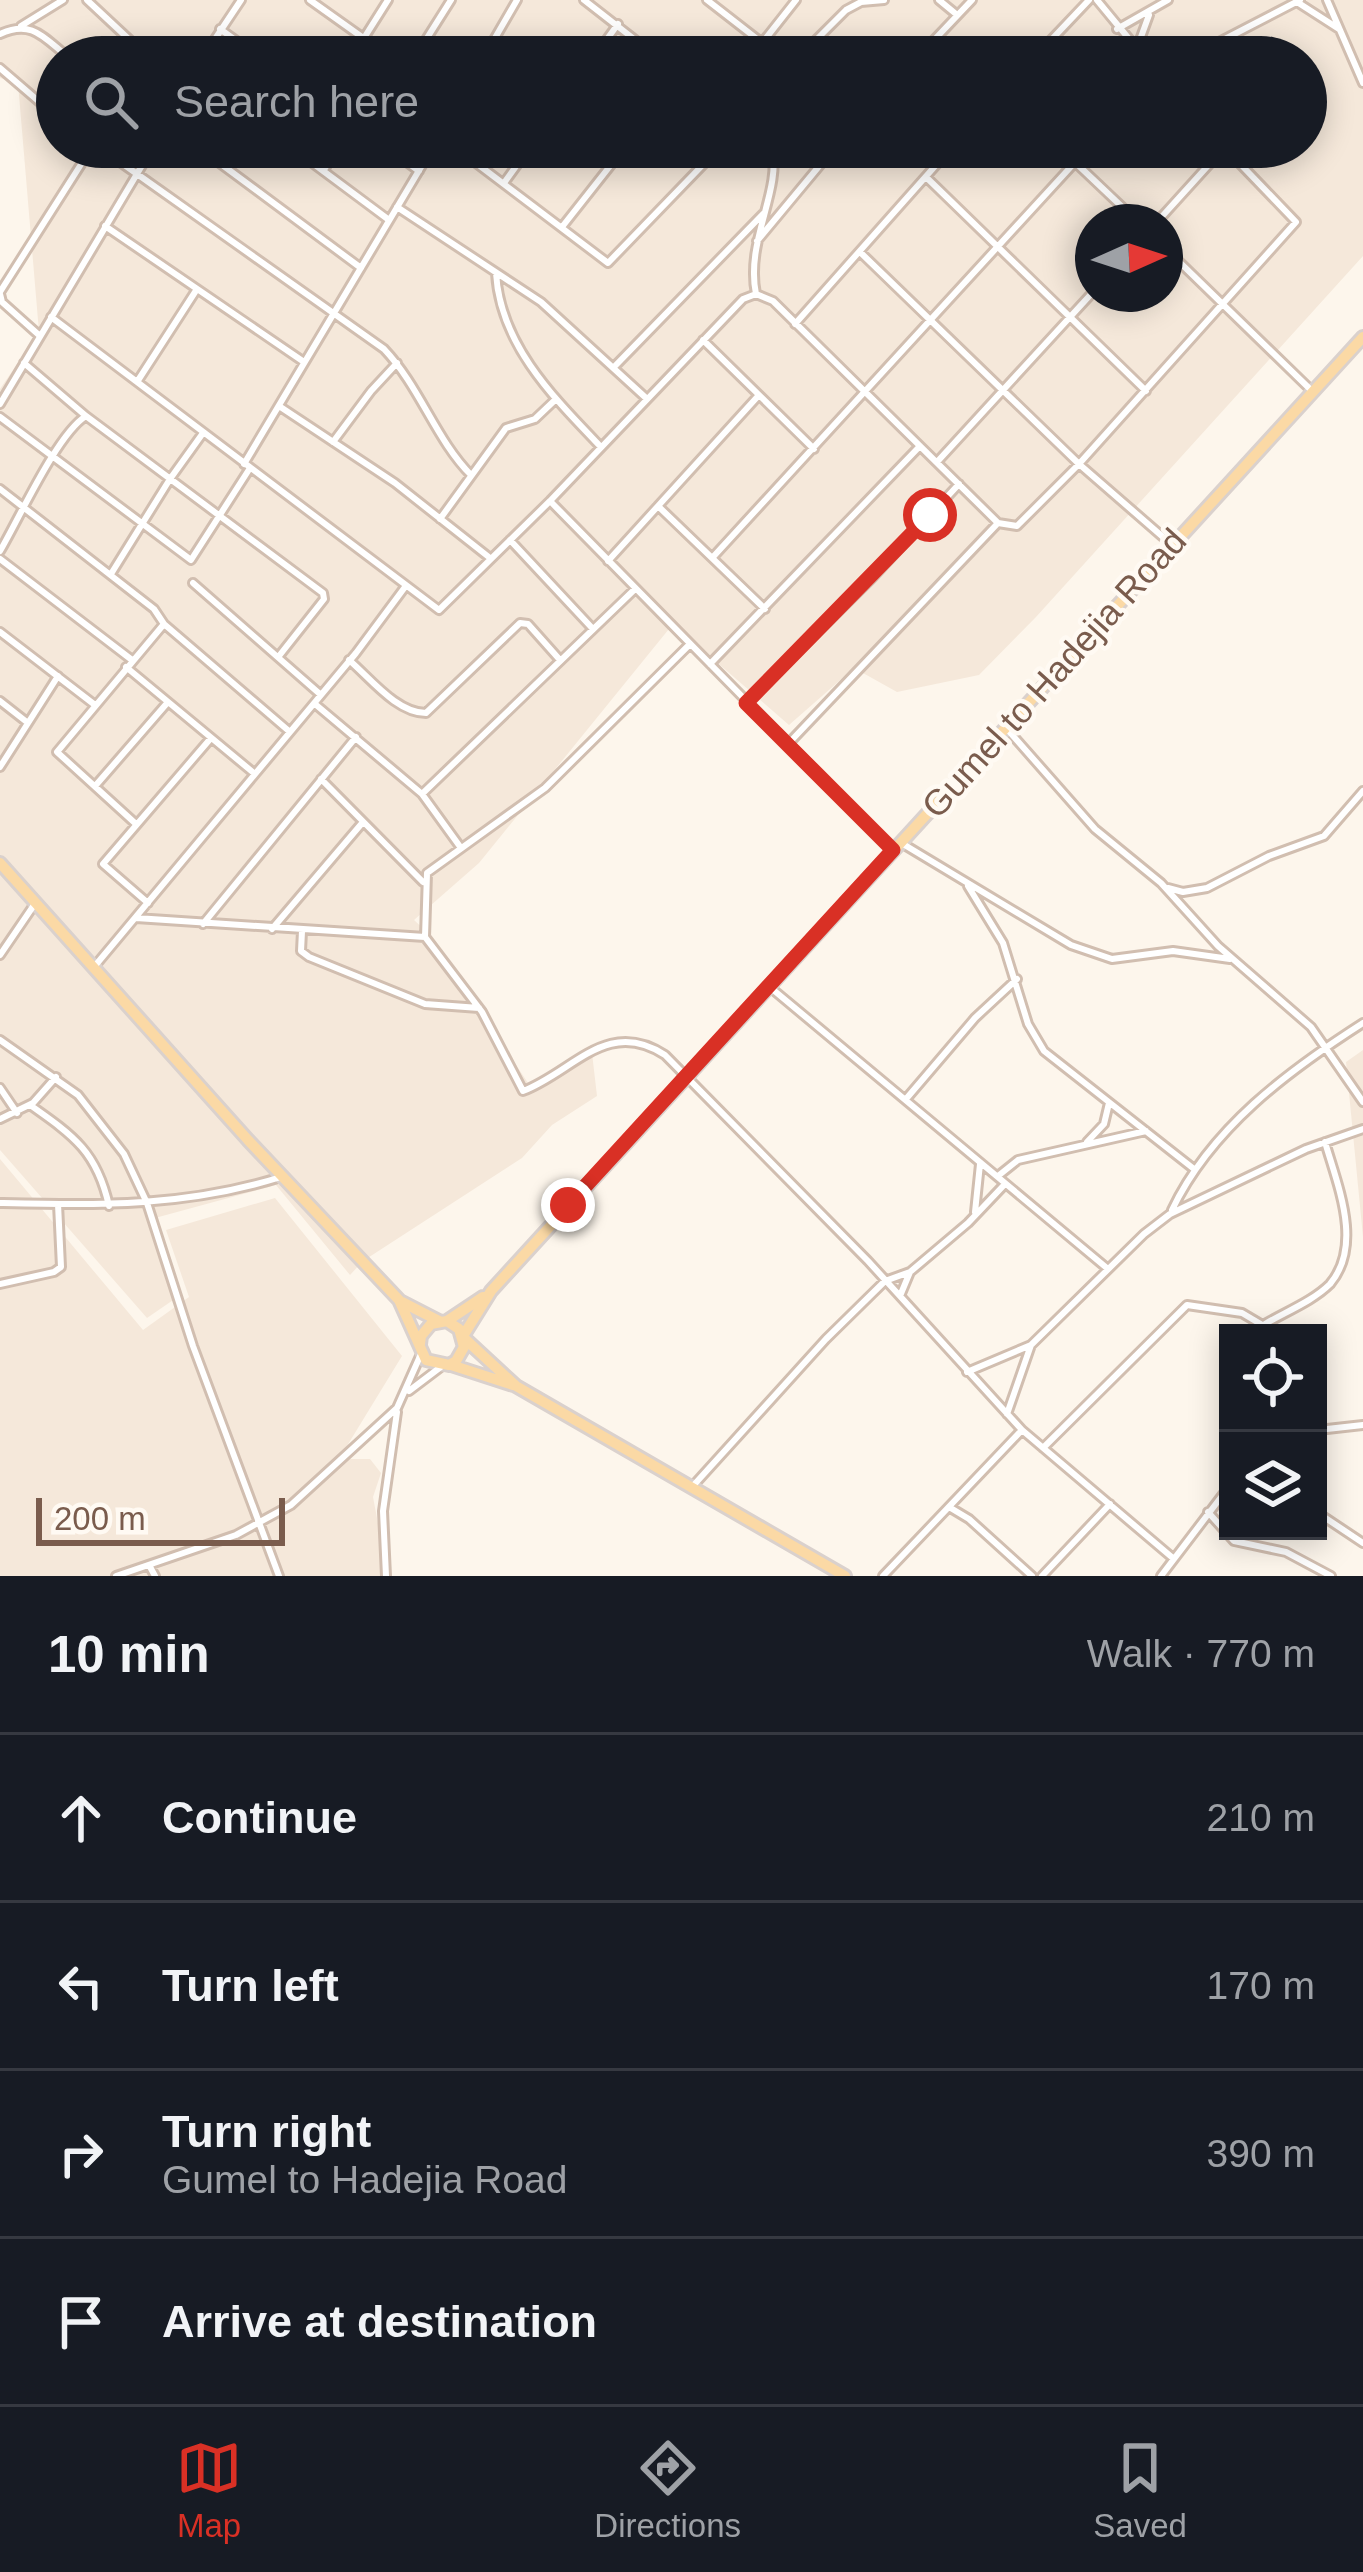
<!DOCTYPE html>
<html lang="en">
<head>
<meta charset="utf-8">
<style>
	:root { --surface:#171b24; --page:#20242c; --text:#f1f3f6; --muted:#9ea1a6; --line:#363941; --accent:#d93025 }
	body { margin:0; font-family:Arial,sans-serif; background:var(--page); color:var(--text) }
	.controls { position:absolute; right:36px; bottom:36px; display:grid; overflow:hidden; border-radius:0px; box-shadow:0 6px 30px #0003 }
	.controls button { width:108px; height:108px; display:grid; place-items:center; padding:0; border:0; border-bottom:3px solid var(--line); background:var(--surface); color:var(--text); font:60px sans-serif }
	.compass { position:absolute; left:1075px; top:204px; width:108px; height:108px; border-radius:50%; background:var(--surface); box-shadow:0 6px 30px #0003; rotate:87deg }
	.scale { position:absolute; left:36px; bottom:30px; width:249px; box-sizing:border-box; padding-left:12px; border:6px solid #7a5c4d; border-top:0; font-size:33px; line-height:42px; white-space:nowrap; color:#7a5c4d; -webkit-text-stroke:9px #fffaf3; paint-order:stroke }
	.stop { position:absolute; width:36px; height:36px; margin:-27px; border:9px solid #d93025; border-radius:50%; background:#fff }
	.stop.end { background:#d93025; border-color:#fff; box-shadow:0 3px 12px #0008 }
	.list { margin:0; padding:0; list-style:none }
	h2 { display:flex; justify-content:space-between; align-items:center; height:156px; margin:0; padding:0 48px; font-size:51px }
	h2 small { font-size:39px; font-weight:400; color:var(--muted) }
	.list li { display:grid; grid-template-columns:78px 1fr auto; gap:36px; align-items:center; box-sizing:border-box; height:168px; padding:0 48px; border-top:3px solid var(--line) }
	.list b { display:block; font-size:45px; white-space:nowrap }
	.list p { margin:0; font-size:39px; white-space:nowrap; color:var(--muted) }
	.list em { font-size:39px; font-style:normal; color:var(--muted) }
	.icon { flex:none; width:66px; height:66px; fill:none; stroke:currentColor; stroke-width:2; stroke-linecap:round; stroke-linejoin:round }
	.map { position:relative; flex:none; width:1363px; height:1576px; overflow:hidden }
	.search { position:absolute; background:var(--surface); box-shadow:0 6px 30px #0003; left:36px; right:36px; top:36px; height:132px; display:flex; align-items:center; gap:30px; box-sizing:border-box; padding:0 42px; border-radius:66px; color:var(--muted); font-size:45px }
	.sheet { height:828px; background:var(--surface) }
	nav { display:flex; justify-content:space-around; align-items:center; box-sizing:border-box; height:168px; border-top:3px solid var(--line); background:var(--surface); font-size:33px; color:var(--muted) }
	nav a { display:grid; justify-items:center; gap:6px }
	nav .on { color:var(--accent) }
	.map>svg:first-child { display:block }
	.residential { fill:#f5e8da; fill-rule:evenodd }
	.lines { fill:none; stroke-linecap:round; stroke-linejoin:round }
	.street-casing { stroke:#d1beb0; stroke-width:12 }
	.primary-casing { stroke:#dad1cd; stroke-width:16 }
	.street { stroke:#fff; stroke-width:6 }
	.primary { stroke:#fbd9a5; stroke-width:10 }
	.route { stroke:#d93025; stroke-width:15 }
	.labels { text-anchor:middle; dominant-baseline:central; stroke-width:9; stroke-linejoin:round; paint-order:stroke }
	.street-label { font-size:36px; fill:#7a5c4d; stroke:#fffaf3 }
</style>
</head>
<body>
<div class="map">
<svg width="1363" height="1576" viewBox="0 0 1363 1576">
	<rect width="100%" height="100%" fill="#fdf6ec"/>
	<!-- residential -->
	<path class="residential" d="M 0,0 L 1363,0 L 1363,256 L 1036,617 L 979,675 L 897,692 L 854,668 L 789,725 L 673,624 L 479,863 L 414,920 L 428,933 L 532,1089 L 592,1053 L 597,1096 L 552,1125 L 522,1158 L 363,1261 L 350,1275 L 276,1185 L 155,1218 L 179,1296 L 147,1318 L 0,1150 L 0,389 L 39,332 L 18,83 L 0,78 ZM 57,57 L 1306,57 L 1306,147 L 57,147 ZM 1093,222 L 1165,222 L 1165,294 L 1093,294 Z
		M 1363,1050 L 1363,1237 L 1346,1062 Z
		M 0,1159 L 143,1330 L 189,1297 L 166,1230 L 275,1198 L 402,1356 L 339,1459 L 370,1459 L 381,1473 L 373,1497 L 388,1576 L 0,1576 Z"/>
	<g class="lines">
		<defs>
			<path id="street" d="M 87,0 L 134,44 L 132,57
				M 310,0 L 390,57
				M 584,0 L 657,57
				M 707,0 L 761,42
				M 939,0 L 956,14
				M 1097,0 L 1144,57
				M 1327,0 L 1363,83
				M 1297,2 L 1339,29
				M 21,26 L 63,0
				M 220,29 L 259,57
				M 1117,29 L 1168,0
				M 0,34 C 32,19 44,38 68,57
				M 364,38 L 388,0
				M 1137,48 L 1149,15
				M 203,57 L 241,0
				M 415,57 L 451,0
				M 484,57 L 517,0
				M 594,57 L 618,24
				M 751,57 L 796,0
				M 799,57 L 846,10 L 861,2 L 884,0
				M 918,57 L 972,0
				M 1035,57 L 1089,0
				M 1190,57 L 1300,0
				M 0,68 L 57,117
				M 99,147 L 384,349 C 420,387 436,440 471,475
				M 198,147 L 361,268
				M 291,147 L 389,220
				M 386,147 L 419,171
				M 455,147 L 608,263 L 720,147
				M 1059,147 L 1138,222
				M 323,171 L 339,147
				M 926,177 L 1146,391
				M 504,183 L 530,147
				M 397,207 L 541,302 L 646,398
				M 1157,222 L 1224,148
				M 105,226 L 304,362
				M 562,227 L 625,147
				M 757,241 L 835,147
				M 1165,248 L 1312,391
				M 860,252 L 1079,464 L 1171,544
				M 496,273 C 500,344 553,397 600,446
				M 0,292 L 92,147
				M 0,294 L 2,302 L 40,336
				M 756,294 L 773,301 L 998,523 L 1017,526 L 1079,464 L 1296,222 L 1224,147
				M 756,294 C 745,241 782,191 772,147
				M 51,317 L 439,610 L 550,501 L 743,299 L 756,294
				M 795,324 L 952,147
				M 703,340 L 814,449
				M 24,363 L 86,416 L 323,593 L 324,599 L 279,656
				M 615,366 L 763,214
				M 137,382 L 197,289
				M 0,404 L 153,147
				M 279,406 L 395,483 L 490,558
				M 0,417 L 191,560 L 250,468
				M 333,442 L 371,391 L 397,363
				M 937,462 L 1093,292
				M 244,464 L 433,147
				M 0,489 L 154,609 L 164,624 L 290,732
				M 550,501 L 892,849
				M 658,506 L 765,609
				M 440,519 L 506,428 L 535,419 L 555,400
				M 510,540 L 593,629
				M 0,551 C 19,519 57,434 86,416
				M 713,557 L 1089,147
				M 0,559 L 132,660
				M 608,561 L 759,395
				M 111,574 L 170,479 L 203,433
				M 193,583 L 321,695
				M 0,632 L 95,705
				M 689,645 L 545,788 L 427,873 L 425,937 L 482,1012 L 523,1091 C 573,1072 607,1017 665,1055 L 868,1261 L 1022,1430 L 1174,1559
				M 349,660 C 371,679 397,713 426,713 L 520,623 L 528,624 L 560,660
				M 710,664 L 920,446
				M 126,667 L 255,774
				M 0,701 L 28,723
				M 746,703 L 873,577 L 959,484
				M 315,704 L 422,794 L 461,848
				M 1007,729 L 1095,829 L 1161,883 L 1218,946 L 1311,1027 L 1363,1102
				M 788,744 L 998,523
				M 0,767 L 58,676
				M 321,779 L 423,882
				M 96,785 L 168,702
				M 422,794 L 635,589
				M 136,824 L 57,752 L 164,624
				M 903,844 L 1071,945 L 1112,959 L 1173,951 L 1230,959
				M 968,886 L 1003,943 L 1028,1024 L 1044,1051 L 1194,1169
				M 1168,888 L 1183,892 L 1207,888 L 1269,856 L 1324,836 L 1363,791
				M 148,903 L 103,864 L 211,738
				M 136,918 L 425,937
				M 203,924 L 356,737
				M 272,929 L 363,822
				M 302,931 L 301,951 L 309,957 L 425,1004 L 479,1008
				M 0,955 L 34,905
				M 94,967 L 356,653 L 405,587
				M 771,988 L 1108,1269
				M 0,1040 L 78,1095 L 124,1154 L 147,1203 L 193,1346 L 279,1576
				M 0,1088 L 17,1113
				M 906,1099 L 975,1018 L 1017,979
				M 30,1105 C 74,1136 97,1152 109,1206
				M 0,1119 L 33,1103 L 56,1077
				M 1087,1142 L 1104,1124 L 1109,1103
				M 998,1176 L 1018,1160 L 1146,1131
				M 0,1203 C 100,1205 184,1207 281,1177
				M 1172,1210 C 1211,1128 1288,1071 1363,1023
				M 975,1212 L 980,1164
				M 0,1284 L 54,1272 L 61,1267 L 58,1204
				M 900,1296 L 910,1272
				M 1265,1324 C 1285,1312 1313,1301 1330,1284 C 1363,1245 1338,1187 1325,1142
				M 967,1372 L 1031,1345 L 1144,1234 L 1170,1214 L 1306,1149 L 1363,1129
				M 409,1391 L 442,1366
				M 1007,1414 L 1031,1345
				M 1318,1430 L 1363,1425
				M 1043,1448 L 1187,1305 L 1242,1313 L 1276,1333
				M 692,1487 L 826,1339 L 885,1281 L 910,1272 L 968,1223 L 1005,1184
				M 949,1507 L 969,1519 L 1032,1576
				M 1208,1512 L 1234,1541 L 1286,1552 L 1331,1576
				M 1318,1513 L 1363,1543
				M 149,1565 L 155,1576
				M 116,1576 L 236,1535 L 291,1505 L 397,1408 L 421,1354
				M 386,1576 L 383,1511 L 397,1412
				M 883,1576 L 1022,1430
				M 1042,1576 L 1110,1504
				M 1161,1576 L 1228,1488"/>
			<path id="primary" d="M 0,863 L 248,1140 L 399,1300 L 426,1360 L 449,1365 L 456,1361 L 464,1347 L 459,1329 L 447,1321 L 431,1324 L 421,1336 L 420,1344
				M 402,1302 L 439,1321
				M 447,1321 L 483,1297
				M 463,1336 L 491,1291 L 1363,337
				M 464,1338 L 516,1386 L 845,1576
				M 451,1365 L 513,1385"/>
		</defs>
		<!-- street casing -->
		<use href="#street" class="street-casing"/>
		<!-- primary casing -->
		<use href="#primary" class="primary-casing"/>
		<!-- street -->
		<use href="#street" class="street"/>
		<!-- primary -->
		<use href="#primary" class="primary"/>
	</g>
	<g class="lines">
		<!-- route -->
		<path class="route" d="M 568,1205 L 893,850 L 746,703 L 930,515"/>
	</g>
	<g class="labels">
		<!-- street labels -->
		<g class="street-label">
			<text transform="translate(1054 673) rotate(-48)">Gumel to Hadejia Road</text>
		</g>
	</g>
</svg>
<div class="controls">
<button><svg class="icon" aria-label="locate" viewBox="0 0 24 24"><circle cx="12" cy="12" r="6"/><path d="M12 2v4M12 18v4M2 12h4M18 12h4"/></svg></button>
<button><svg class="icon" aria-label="layers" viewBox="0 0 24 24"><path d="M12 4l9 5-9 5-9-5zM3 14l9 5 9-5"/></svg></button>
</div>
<svg class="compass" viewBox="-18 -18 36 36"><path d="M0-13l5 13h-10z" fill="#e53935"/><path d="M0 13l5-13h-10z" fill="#9ea1a6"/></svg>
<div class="scale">200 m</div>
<div class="stop" style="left:930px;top:515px"></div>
<div class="stop end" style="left:568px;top:1205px"></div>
<div class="search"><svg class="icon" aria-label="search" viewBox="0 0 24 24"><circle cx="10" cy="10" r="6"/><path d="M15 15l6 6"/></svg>Search here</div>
</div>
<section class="sheet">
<h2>10 min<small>Walk · 770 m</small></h2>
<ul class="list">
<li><svg class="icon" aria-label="ahead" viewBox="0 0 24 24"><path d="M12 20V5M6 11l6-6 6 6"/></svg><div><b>Continue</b></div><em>210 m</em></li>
<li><svg class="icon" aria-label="left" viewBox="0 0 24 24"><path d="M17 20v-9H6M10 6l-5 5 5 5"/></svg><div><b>Turn left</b></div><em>170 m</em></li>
<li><svg class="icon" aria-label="right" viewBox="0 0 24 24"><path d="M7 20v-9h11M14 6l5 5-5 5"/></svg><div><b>Turn right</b><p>Gumel to Hadejia Road</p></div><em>390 m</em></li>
<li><svg class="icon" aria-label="arrive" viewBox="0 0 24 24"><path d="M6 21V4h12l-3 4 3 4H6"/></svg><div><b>Arrive at destination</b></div></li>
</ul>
</section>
<nav>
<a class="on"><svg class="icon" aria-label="map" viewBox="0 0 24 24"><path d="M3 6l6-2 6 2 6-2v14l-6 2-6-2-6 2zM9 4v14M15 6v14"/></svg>Map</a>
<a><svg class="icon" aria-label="directions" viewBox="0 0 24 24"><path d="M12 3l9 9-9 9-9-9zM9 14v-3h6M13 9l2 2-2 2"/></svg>Directions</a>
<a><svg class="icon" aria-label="saved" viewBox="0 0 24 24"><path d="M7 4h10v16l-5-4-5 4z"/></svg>Saved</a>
</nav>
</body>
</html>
